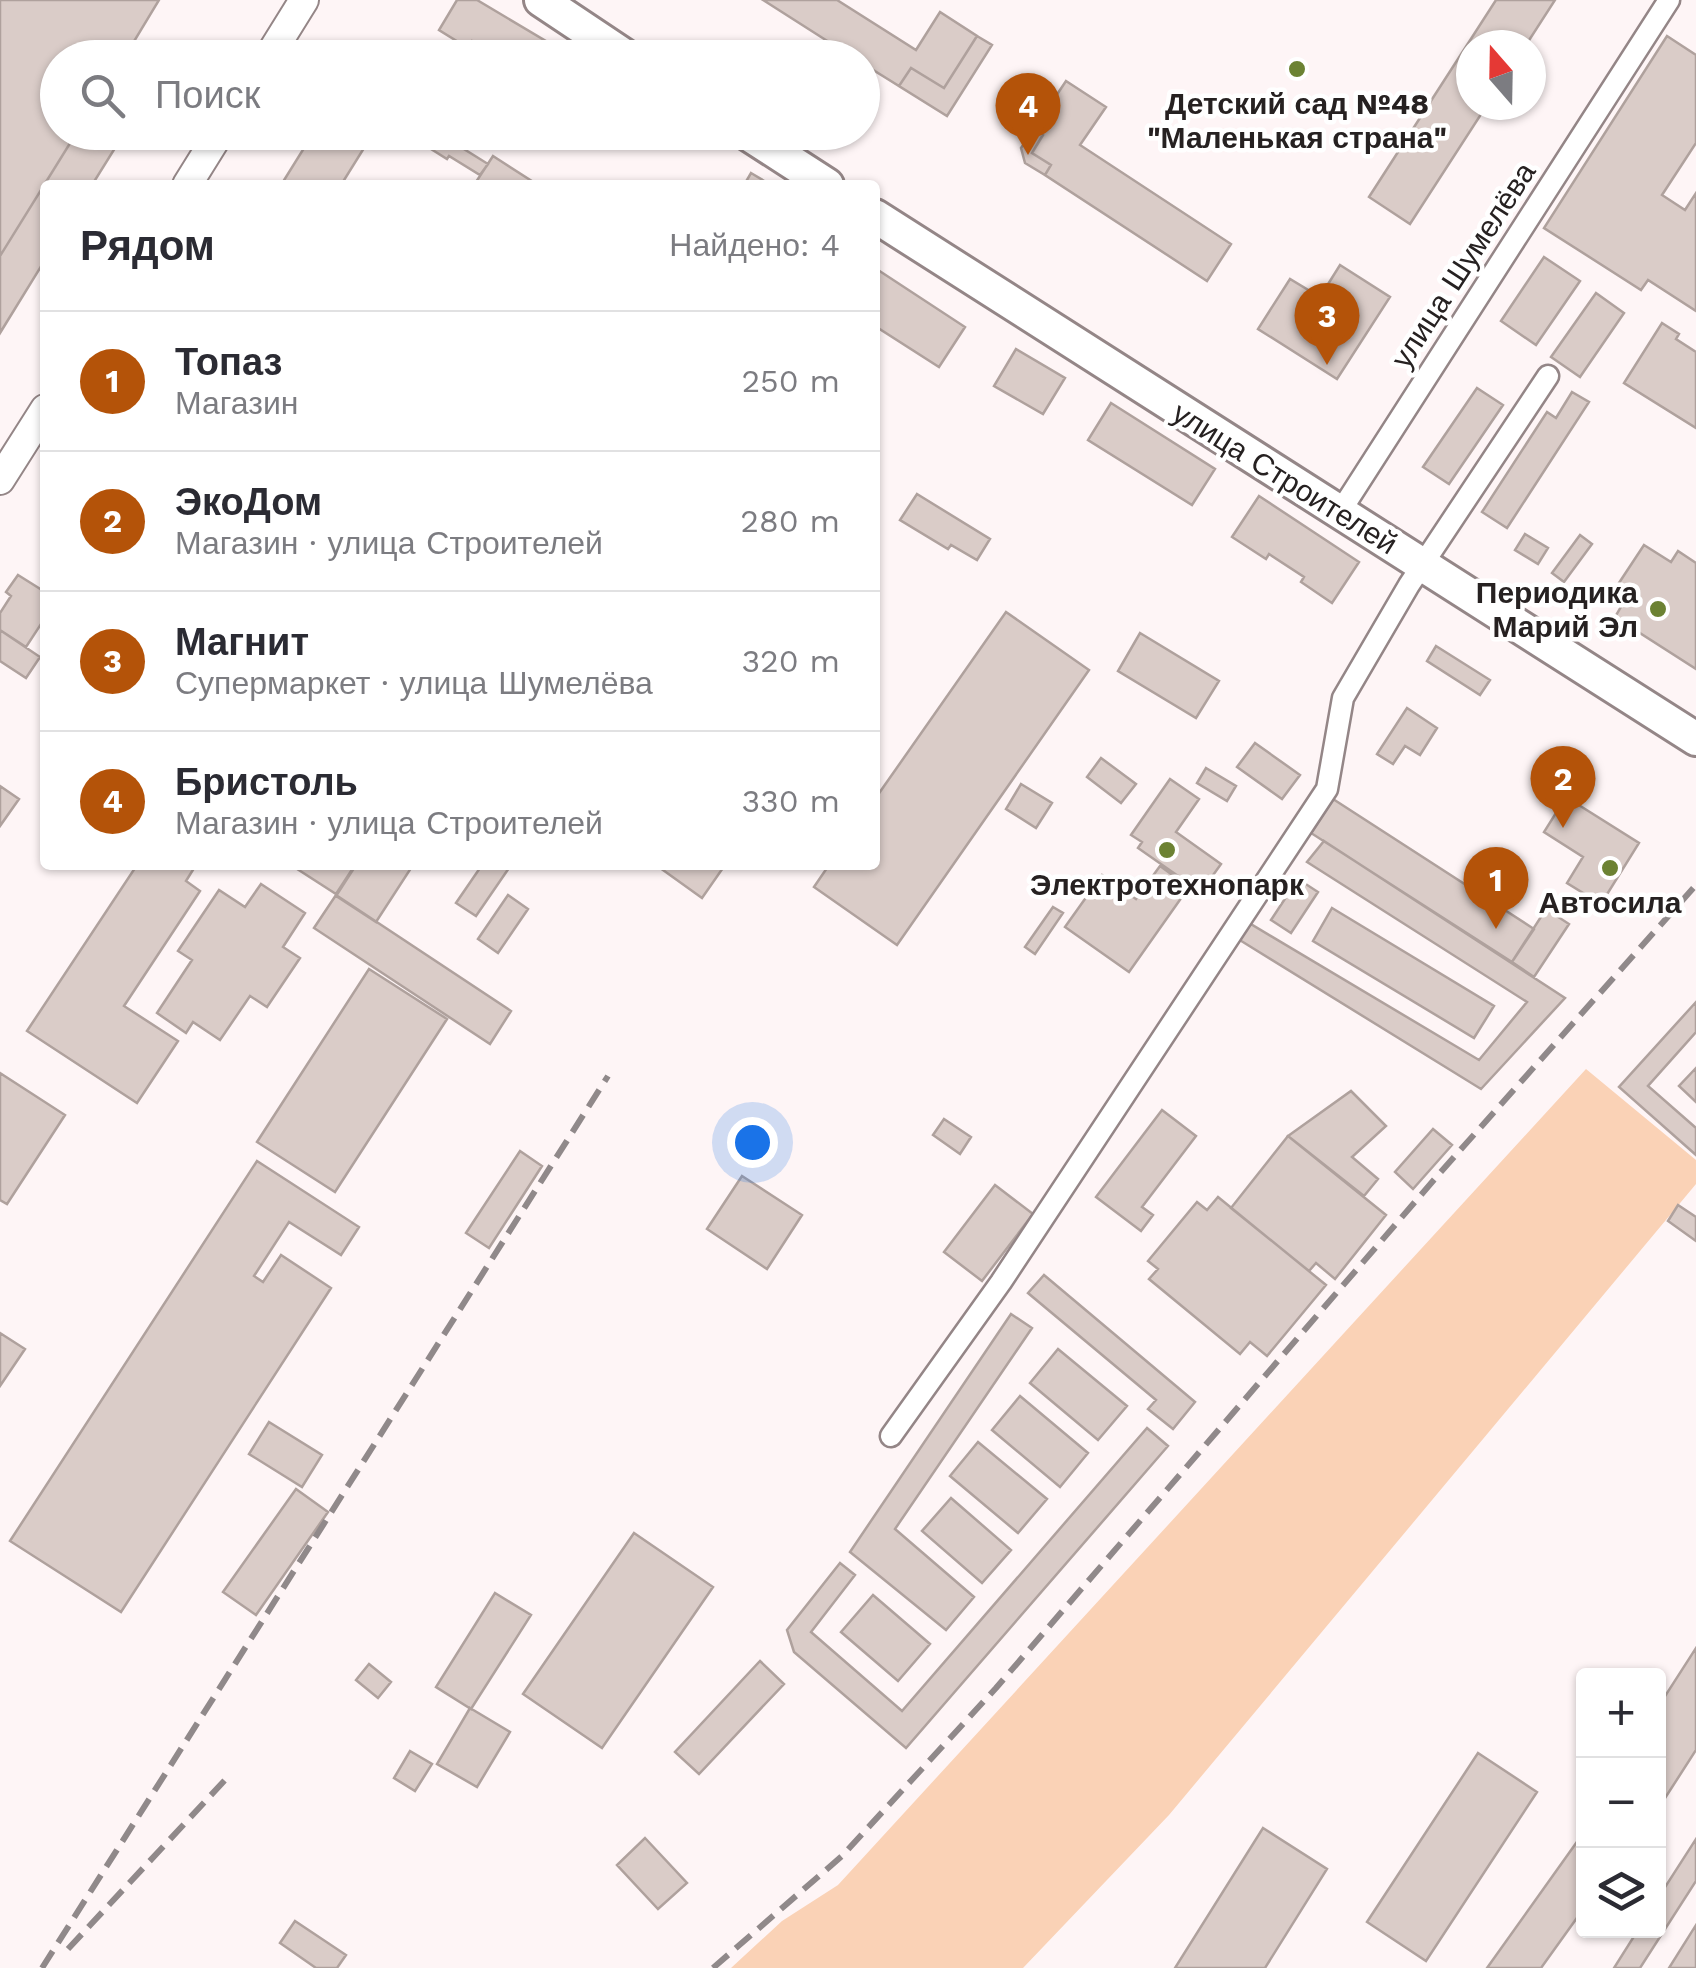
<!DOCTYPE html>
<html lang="ru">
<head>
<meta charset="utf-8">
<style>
	:root { --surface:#fff; --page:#f2f2f3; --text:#2b2b33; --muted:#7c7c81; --line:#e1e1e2; --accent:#b45309 }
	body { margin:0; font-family:"Work Sans",sans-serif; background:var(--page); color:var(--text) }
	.controls { position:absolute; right:30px; bottom:30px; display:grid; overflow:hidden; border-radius:10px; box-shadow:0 2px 8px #0004 }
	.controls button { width:90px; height:90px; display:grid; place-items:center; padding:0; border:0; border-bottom:2px solid var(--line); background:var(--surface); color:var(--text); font:50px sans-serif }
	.compass { position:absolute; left:1456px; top:30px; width:90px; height:90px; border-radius:50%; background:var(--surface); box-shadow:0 2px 8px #0004; rotate:340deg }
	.you { position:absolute; left:752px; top:1142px; width:35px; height:35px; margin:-25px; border:8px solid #fff; border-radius:50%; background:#1a73e8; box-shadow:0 0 0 15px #1a73e833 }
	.badge { display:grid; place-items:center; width:65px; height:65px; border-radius:50%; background:var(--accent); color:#fff; font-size:32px; font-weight:700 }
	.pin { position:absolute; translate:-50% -82px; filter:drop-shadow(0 2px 5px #0008) }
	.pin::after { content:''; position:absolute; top:52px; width:35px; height:30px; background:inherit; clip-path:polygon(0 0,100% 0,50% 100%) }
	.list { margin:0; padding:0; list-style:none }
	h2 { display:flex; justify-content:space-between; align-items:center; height:130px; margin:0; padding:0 40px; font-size:42px }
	h2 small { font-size:32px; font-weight:400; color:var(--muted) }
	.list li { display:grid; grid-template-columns:65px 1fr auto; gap:30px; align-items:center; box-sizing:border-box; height:140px; padding:0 40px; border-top:2px solid var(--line) }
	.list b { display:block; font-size:38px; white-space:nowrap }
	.list p { margin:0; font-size:32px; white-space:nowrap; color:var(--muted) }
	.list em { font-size:32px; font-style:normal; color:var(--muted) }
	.icon { flex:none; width:55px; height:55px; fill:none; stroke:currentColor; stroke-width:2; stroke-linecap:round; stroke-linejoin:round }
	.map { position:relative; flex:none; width:1696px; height:1968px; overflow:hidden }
	.search { position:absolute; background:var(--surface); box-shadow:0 2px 8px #0004; left:40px; top:40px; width:840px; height:110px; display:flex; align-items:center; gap:25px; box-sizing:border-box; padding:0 35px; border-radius:55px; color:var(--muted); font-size:38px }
	.panel { position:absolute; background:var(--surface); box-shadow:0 2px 8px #0004; left:40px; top:180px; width:840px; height:690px; border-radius:10px }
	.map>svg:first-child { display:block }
	.green { fill:#fad2b6 }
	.building { fill:#daccc8; stroke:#afa19d; stroke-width:2.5 }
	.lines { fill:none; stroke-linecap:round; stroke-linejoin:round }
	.minor-casing { stroke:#948687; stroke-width:25 }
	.secondary-casing { stroke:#948687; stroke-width:32 }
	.primary-casing { stroke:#948687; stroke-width:38 }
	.minor { stroke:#fff; stroke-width:20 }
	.secondary { stroke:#fff; stroke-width:28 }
	.primary { stroke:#fff; stroke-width:32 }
	.rail { stroke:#90898a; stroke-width:6; stroke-dasharray:20 10; stroke-linecap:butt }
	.poi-dot { fill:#6c8233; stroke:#fff; stroke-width:4 }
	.labels { text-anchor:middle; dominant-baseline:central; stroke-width:9; stroke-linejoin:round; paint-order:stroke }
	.poi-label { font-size:30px; font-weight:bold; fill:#262121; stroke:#fff }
	.street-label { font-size:30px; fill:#262121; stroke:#fff }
</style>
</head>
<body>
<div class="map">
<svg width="1696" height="1968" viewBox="0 0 1696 1968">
	<rect width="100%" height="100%" fill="#fef5f6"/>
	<!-- green -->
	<path class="green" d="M 1586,1069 L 1696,1160 L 1696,1184 L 1169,1815 L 1023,1968 L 731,1968 L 782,1921 L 838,1885 Z"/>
	<!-- building -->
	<path class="building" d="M 0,0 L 159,0 L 124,58 L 58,58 L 58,132 L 77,132 L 0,256 Z
		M 457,0 L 477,0 L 561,50 L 557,58 L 498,58 L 472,41 L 468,48 L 439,30 Z
		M 763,0 L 837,0 L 916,50 L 940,12 L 977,36 L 944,88 L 911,68 L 899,86 L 862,63 L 862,58 L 854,58 Z
		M 1496,0 L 1555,0 L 1526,45 L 1471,45 L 1471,105 L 1487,105 L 1410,224 L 1369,197 Z
		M 977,36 L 992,45 L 947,116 L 899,86 L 911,68 L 944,88 Z
		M 1667,36 L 1696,55 L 1696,143 L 1662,195 L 1685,210 L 1696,193 L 1696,311 L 1648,280 L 1641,290 L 1544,228 Z
		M 1066,81 L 1106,107 L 1080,145 L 1231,244 L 1207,281 L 1045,175 L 1051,165 L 1032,153 L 1043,135 L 1034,129 Z
		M 1034,129 L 1043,135 L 1032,153 L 1051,165 L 1045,175 L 1025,163 L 1021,148 Z
		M 77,132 L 125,132 L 92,185 L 45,185 L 45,260 L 0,333 L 0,256 Z
		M 314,132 L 374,132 L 341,185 L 281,185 Z
		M 404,132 L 464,132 L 456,144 L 488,164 L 480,175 L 449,156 L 447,159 Z
		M 493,156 L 538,185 L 474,185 Z
		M 751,173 L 771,185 L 744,185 Z
		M 1544,257 L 1580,281 L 1536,345 L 1501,321 Z
		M 1340,265 L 1390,297 L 1337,379 L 1258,329 L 1290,279 L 1320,297 Z
		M 875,268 L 965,327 L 939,367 L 875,326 Z
		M 1596,293 L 1624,313 L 1580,377 L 1551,357 Z
		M 1662,323 L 1679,334 L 1676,339 L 1696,352 L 1696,428 L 1624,383 Z
		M 1016,349 L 1065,378 L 1043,414 L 994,386 Z
		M 1477,388 L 1503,405 L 1449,484 L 1423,467 Z
		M 1572,392 L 1589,402 L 1507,528 L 1482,512 L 1547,412 L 1556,418 Z
		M 1111,403 L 1215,469 L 1192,505 L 1088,440 Z
		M 917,494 L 990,539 L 977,560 L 951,545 L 948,549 L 900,520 Z
		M 1259,496 L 1359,562 L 1332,603 L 1301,582 L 1304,577 L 1269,554 L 1266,559 L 1232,537 Z
		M 1525,534 L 1548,548 L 1538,564 L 1515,550 Z
		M 1580,535 L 1592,544 L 1564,582 L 1552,573 Z
		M 1644,545 L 1671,562 L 1678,551 L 1696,563 L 1696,669 L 1615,617 L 1625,600 L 1613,592 Z
		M 18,575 L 45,592 L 45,618 L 26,647 L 0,630 L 0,613 L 11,596 L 6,592 Z
		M 1006,612 L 1089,670 L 897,945 L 814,887 L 829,865 L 875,865 L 875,799 Z
		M 0,630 L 40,657 L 26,678 L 0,661 Z
		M 1140,633 L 1219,681 L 1196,718 L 1118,671 Z
		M 1436,646 L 1490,680 L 1480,695 L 1427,661 Z
		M 1407,708 L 1437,728 L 1420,755 L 1405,746 L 1393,764 L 1377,754 Z
		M 1255,743 L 1300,775 L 1282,799 L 1237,767 Z
		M 1101,758 L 1136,784 L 1121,803 L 1087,777 Z
		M 1206,768 L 1236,786 L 1227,801 L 1197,783 Z
		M 1170,779 L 1199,799 L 1176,832 L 1221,864 L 1201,892 L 1138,848 L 1142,842 L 1131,835 Z
		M 1021,784 L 1052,803 L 1036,828 L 1006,809 Z
		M 0,786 L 19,799 L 0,826 Z
		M 1566,797 L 1639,843 L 1601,904 L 1567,883 L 1583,857 L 1544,832 Z
		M 1333,799 L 1534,929 L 1512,962 L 1311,833 Z
		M 1324,841 L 1565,998 L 1481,1089 L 1238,939 L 1249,923 L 1479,1060 L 1527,1002 L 1307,862 Z
		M 137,865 L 196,865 L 186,881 L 200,891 L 124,1006 L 178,1041 L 137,1103 L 27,1031 Z
		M 291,865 L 355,865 L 336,894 Z
		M 356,865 L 413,865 L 376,922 L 336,896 Z
		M 482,865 L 511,865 L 476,916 L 456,903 Z
		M 656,865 L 725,865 L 702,898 Z
		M 1160,866 L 1189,887 L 1129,972 L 1065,927 L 1102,875 L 1136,899 Z
		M 1298,879 L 1318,892 L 1291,933 L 1271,920 Z
		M 261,884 L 305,913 L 283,947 L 300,958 L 267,1007 L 250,996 L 220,1040 L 193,1022 L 186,1033 L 157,1013 L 192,960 L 178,951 L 219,890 L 245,907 Z
		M 336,895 L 511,1011 L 490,1044 L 314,928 Z
		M 508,895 L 528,909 L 498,953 L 478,939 Z
		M 1053,907 L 1063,913 L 1035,954 L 1025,947 Z
		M 1332,908 L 1494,1006 L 1474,1038 L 1313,941 Z
		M 1546,909 L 1569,924 L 1534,977 L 1512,962 Z
		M 369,969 L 447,1019 L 335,1192 L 257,1142 Z
		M 1696,1002 L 1696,1032 L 1648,1086 L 1696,1128 L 1696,1155 L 1619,1087 Z
		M 1696,1068 L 1696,1102 L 1679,1086 Z
		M 0,1073 L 65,1115 L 7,1204 L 0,1200 Z
		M 1351,1091 L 1386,1126 L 1352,1157 L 1378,1179 L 1364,1196 L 1288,1136 Z
		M 1162,1110 L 1196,1136 L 1142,1207 L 1153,1215 L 1141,1231 L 1096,1197 Z
		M 944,1119 L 971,1137 L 960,1154 L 933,1135 Z
		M 1433,1129 L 1452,1145 L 1413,1189 L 1395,1172 Z
		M 1288,1136 L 1386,1215 L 1335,1279 L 1316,1263 L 1309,1271 L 1231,1208 Z
		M 520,1151 L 542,1166 L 489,1248 L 466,1233 Z
		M 257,1161 L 359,1227 L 341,1255 L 289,1222 L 254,1276 L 263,1282 L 281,1255 L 331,1288 L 121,1612 L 10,1541 Z
		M 742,1176 L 802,1215 L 767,1269 L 707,1229 Z
		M 995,1185 L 1033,1214 L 982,1281 L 944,1252 Z
		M 1218,1197 L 1326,1285 L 1267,1356 L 1250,1342 L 1240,1354 L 1149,1279 L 1158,1269 L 1148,1261 L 1197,1202 L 1207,1210 Z
		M 1678,1205 L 1696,1217 L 1696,1241 L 1668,1221 Z
		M 1044,1275 L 1195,1402 L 1173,1429 L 1148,1409 L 1156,1400 L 1028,1293 Z
		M 1011,1314 L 1032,1328 L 895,1529 L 974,1597 L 946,1630 L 850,1552 Z
		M 0,1333 L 25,1349 L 0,1386 Z
		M 1058,1349 L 1127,1406 L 1098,1440 L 1030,1383 Z
		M 1020,1396 L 1088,1453 L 1060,1487 L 992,1430 Z
		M 269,1422 L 322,1455 L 302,1487 L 249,1454 Z
		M 1147,1428 L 1168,1446 L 906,1748 L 794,1652 L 787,1630 L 840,1563 L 855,1575 L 811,1632 L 902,1711 Z
		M 978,1442 L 1047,1499 L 1018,1533 L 950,1476 Z
		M 296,1489 L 328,1512 L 256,1615 L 223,1592 Z
		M 951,1498 L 1011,1550 L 982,1583 L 922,1531 Z
		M 634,1533 L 713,1587 L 602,1748 L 523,1694 Z
		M 495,1593 L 531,1615 L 471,1709 L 436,1687 Z
		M 873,1595 L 930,1644 L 898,1681 L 841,1632 Z
		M 1696,1648 L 1696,1750 L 1658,1809 L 1658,1707 Z
		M 760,1661 L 784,1684 L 699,1774 L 675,1752 Z
		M 369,1664 L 391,1682 L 378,1698 L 356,1680 Z
		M 470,1708 L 510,1732 L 477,1787 L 437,1764 Z
		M 410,1751 L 432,1764 L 415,1791 L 394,1778 Z
		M 1478,1753 L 1537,1792 L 1426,1961 L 1367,1922 Z
		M 1263,1828 L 1327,1869 L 1265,1968 L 1175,1968 Z
		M 1584,1832 L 1584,1908 L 1541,1968 L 1487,1968 Z
		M 645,1838 L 687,1883 L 658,1909 L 617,1865 Z
		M 1696,1839 L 1696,1881 L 1640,1968 L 1614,1968 L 1638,1930 L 1658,1930 L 1658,1898 Z
		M 295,1921 L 346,1955 L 337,1968 L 316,1968 L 280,1943 Z
		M 1696,1925 L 1696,1968 L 1669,1968 Z"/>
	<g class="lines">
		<defs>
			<path id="minor" d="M 1340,512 L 1669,0
				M 891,1436 L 1001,1282 L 1327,789 L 1343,698 L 1409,585 L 1548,376"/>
			<path id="secondary" d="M 268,58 L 304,0
				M 187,185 L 220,132
				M 0,480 L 45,409"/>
			<path id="primary" d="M 541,0 L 628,58
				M 745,132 L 827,185
				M 875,216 L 1696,739"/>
		</defs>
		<!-- minor casing -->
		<use href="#minor" class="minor-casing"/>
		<!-- secondary casing -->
		<use href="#secondary" class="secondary-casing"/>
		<!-- primary casing -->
		<use href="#primary" class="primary-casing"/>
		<!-- minor -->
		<use href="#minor" class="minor"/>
		<!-- secondary -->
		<use href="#secondary" class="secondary"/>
		<!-- primary -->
		<use href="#primary" class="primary"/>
		<!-- rail -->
		<path class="rail" d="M 68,1949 L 225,1780
			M 42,1968 L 608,1076
			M 713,1968 L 842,1856 L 996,1688 L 1439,1174 L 1696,885"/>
	</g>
	<!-- markers -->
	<g class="poi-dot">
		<circle cx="1297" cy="69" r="10"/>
		<circle cx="1658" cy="609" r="10"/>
		<circle cx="1167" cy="850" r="10"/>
		<circle cx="1610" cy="868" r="10"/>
	</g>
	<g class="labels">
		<!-- poi labels -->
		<g class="poi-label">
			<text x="1297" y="103">Детский сад №48<tspan x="1297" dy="34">"Маленькая страна"</tspan></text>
			<text x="1638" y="592" text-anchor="end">Периодика<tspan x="1638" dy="34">Марий Эл</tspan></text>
			<text x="1167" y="884">Электротехнопарк</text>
			<text x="1610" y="902">Автосила</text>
		</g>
		<!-- street labels -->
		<g class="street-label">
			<text transform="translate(1463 265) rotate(-57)">улица Шумелёва</text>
			<text transform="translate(1285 478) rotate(32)">улица Строителей</text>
		</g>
	</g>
</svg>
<div class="controls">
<button>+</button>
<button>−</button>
<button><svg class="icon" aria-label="layers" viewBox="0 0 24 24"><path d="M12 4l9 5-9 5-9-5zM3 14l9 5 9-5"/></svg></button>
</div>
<svg class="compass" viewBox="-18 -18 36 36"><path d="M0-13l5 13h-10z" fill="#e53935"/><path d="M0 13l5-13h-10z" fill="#7c7c81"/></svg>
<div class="you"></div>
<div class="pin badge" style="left:1496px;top:929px">1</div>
<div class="pin badge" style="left:1563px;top:828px">2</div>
<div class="pin badge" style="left:1327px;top:365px">3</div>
<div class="pin badge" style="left:1028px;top:155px">4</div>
<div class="search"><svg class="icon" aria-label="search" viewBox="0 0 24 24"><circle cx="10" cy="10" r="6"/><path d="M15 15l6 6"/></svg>Поиск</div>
<section class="panel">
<h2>Рядом<small>Найдено: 4</small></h2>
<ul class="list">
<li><span class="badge">1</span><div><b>Топаз</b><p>Магазин</p></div><em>250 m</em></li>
<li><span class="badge">2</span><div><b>ЭкоДом</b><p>Магазин · улица Строителей</p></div><em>280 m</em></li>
<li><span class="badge">3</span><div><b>Магнит</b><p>Супермаркет · улица Шумелёва</p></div><em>320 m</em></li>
<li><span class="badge">4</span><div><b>Бристоль</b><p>Магазин · улица Строителей</p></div><em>330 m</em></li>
</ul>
</section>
</div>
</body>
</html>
